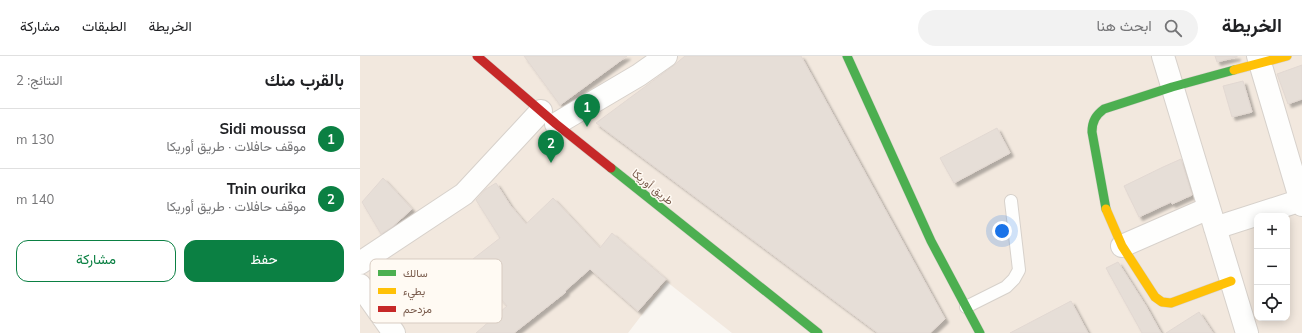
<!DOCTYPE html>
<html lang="ar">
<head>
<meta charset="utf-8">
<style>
	:root { --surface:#fff; --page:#f2f2f2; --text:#202124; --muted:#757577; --line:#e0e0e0; --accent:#0b8043 }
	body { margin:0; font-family:Mulish,Vazirmatn,sans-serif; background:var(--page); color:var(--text); direction:rtl }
	.controls { position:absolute; right:12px; bottom:12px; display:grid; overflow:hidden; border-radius:8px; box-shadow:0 2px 10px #0003 }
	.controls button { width:36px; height:36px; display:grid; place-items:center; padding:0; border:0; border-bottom:1px solid var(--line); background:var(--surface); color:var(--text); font:20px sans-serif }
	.you { position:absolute; left:642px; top:175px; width:14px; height:14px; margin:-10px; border:3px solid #fff; border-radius:50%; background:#1a73e8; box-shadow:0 0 0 6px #1a73e833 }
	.badge { display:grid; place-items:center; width:26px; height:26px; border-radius:50%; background:var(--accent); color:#fff; font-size:13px; font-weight:700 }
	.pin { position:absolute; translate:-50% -33px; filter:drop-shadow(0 1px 2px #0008) }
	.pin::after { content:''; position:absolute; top:21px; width:14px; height:12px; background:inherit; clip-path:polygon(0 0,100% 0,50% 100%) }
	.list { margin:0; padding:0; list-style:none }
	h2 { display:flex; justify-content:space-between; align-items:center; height:52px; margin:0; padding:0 16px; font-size:17px }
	h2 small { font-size:13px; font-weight:400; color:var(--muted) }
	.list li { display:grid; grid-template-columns:26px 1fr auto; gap:12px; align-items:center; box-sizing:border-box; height:60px; padding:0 16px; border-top:1px solid var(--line) }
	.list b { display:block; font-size:15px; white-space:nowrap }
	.list p { margin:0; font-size:13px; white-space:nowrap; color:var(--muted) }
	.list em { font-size:13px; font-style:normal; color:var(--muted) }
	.actions { display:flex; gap:8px; padding:12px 16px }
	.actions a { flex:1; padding:9px 0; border:1px solid var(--accent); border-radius:12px; text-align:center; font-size:14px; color:var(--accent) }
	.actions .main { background:var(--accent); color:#fff }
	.icon { flex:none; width:22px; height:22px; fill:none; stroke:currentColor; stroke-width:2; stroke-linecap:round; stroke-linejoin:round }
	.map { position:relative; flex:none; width:942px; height:277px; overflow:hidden; direction:ltr }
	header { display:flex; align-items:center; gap:24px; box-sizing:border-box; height:56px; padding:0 20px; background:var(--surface); border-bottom:1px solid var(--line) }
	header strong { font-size:19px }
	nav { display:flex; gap:22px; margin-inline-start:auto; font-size:14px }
	.search { width:280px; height:36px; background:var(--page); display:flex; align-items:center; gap:10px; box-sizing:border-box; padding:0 14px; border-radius:22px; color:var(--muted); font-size:15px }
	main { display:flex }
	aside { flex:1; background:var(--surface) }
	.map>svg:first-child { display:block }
	.residential { fill:#f2e8de; fill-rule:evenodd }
	.building { fill:#e6ded7; stroke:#e2d8d2; filter:url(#shadow) }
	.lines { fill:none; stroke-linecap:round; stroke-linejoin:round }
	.lane-casing { stroke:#d7d1cb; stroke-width:14 }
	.street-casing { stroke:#d7d1cb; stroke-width:24 }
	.fast-casing { stroke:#d9d2cb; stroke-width:10 }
	.slow-casing { stroke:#d9d2cb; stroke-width:10 }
	.jam-casing { stroke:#d9d2cb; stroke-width:10 }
	.lane { stroke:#fefefd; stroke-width:12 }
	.street { stroke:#fefefd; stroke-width:22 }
	.fast { stroke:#4caf50; stroke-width:9 }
	.slow { stroke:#ffc107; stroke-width:9 }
	.jam { stroke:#c62828; stroke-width:9 }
	.labels { text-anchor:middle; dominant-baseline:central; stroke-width:3; stroke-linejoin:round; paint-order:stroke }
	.street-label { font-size:11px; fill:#7a5c4d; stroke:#fffaf3 }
	.key { fill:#fffaf3; stroke:#d7cbc1; stroke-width:1 }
	.key-label { font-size:11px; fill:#7a5c4d }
</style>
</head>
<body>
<header>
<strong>الخريطة</strong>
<div class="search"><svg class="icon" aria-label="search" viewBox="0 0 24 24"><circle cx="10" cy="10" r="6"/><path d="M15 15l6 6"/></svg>ابحث هنا</div>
<nav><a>الخريطة</a><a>الطبقات</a><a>مشاركة</a></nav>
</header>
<main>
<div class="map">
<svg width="942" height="277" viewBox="0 0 942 277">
	<defs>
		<filter id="shadow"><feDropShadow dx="3.5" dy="3.5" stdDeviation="1" flood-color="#0004"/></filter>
	</defs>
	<rect width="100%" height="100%" fill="#f9f5f0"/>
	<!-- residential -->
	<path class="residential" d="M 0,0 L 942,0 L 942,277 L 372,277 L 307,226 L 268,277 L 0,277 ZM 897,160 L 927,160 L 927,262 L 897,262 Z"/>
	<!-- building -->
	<path class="building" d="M 164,0 L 267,0 L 200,49 Z
		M 325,0 L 441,0 L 585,263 L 570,277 L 518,277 L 236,67 L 313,10 Z
		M 855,0 L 877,0 L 877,1 L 857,6 Z
		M 942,9 L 942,43 L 928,48 L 917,18 Z
		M 883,25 L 892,56 L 872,61 L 863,30 Z
		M 637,72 L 650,97 L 594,127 L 580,102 Z
		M 821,103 L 832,139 L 812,148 L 811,146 L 779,161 L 764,130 L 803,111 Z
		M 23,122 L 52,153 L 32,171 L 21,178 L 2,146 Z
		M 136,127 L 150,149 L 166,168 L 193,142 L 240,192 L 252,177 L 306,223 L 278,255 L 230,213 L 205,235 L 206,236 L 154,277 L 116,277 L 147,250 L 126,225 L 120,230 L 104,210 L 140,182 L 116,144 L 126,133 Z
		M 758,206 L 786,250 L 801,277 L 782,277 L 746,212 Z
		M 711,245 L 728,277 L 650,277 Z
		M 839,256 L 853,277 L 806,277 Z"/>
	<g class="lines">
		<defs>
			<path id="lane" d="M 606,251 L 646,231 L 654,223 L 659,214 L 651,145"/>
			<path id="street" d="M 803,0 L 887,277
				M 898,0 L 942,149
				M 196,68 L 279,19 L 306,0
				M 855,172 L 942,144
				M 762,190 L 849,152
				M 0,207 L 104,138 L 181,55
				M 0,229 L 34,277"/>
			<path id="fast" d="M 487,0 L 571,185 L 620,277
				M 251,112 L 458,277
				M 746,153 L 732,76 C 732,65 736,59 744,53 L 812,31 L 874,14"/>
			<path id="slow" d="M 874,14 L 927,0
				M 746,153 L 762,190 L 795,241 L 802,246 L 811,247 L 871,225"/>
			<path id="jam" d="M 117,0 L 196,68 L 251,112"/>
		</defs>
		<!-- lane casing -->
		<use href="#lane" class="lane-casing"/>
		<!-- street casing -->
		<use href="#street" class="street-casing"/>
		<!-- fast casing -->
		<use href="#fast" class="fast-casing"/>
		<!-- slow casing -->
		<use href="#slow" class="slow-casing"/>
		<!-- jam casing -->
		<use href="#jam" class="jam-casing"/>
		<!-- lane -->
		<use href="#lane" class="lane"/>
		<!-- street -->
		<use href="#street" class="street"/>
		<!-- fast -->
		<use href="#fast" class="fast"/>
		<!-- slow -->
		<use href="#slow" class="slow"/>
		<!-- jam -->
		<use href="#jam" class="jam"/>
	</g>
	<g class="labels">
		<!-- street labels -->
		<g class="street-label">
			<text transform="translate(293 131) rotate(39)">طريق أوريكا</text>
		</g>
	</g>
	<!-- legend -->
	<rect x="10" y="203" width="132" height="64" rx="6" class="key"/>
	<rect x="18" y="214" width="18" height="6" fill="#4caf50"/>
	<rect x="18" y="232" width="18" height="6" fill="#ffc107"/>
	<rect x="18" y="250" width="18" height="6" fill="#c62828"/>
	<g class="key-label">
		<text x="43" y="221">سالك</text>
		<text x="43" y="239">بطيء</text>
		<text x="43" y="257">مزدحم</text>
	</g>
</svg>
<div class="controls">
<button>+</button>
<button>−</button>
<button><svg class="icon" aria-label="locate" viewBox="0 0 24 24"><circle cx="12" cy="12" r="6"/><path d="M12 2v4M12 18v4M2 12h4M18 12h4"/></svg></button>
</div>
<div class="you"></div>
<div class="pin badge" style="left:227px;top:71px">1</div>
<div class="pin badge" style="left:191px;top:107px">2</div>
</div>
<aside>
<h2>بالقرب منك<small>النتائج: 2</small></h2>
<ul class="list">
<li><span class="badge">1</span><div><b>Sidi moussa</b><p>موقف حافلات · طريق أوريكا</p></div><em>130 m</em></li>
<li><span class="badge">2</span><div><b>Tnin ourika</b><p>موقف حافلات · طريق أوريكا</p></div><em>140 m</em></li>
</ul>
<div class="actions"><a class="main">حفظ</a><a>مشاركة</a></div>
</aside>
</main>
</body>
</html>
